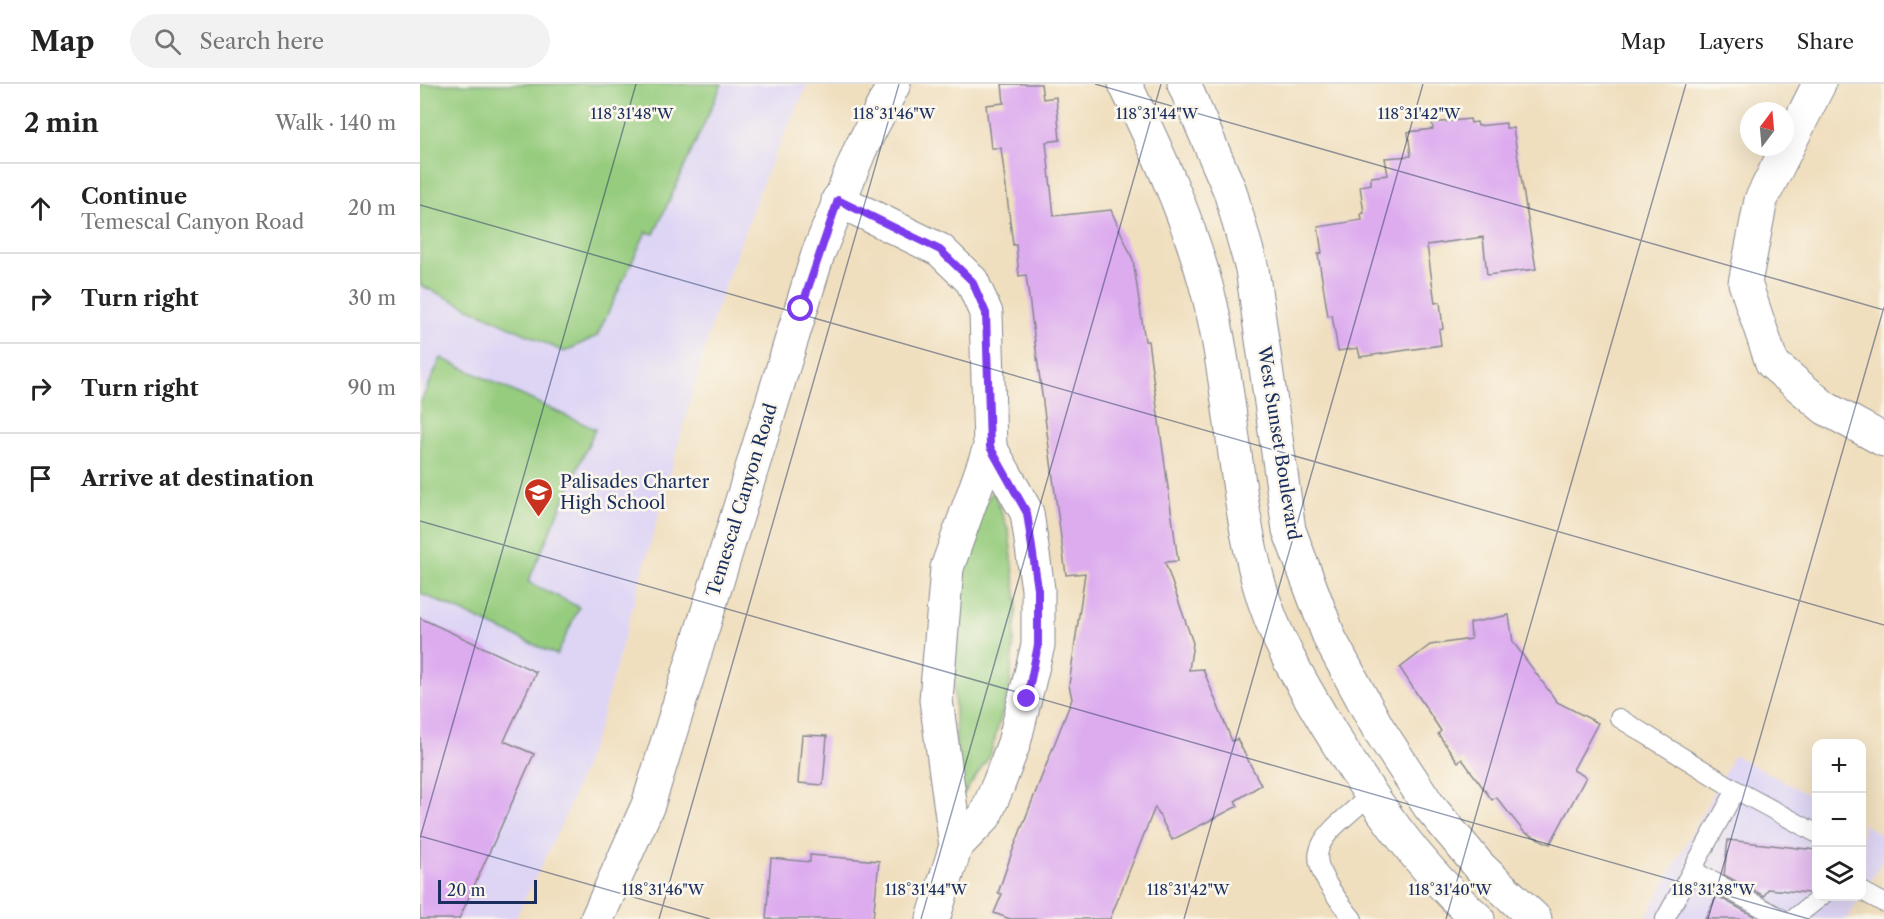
<!DOCTYPE html>
<html lang="en">
<head>
<meta charset="utf-8">
<style>
	:root { --surface:#fff; --page:#f2f2f2; --text:#222; --muted:#767676; --line:#e0e0e0 }
	body { margin:0; font-family:"Libre Caslon Text",serif; background:var(--page); color:var(--text) }
	.controls { position:absolute; right:18px; bottom:18px; display:grid; overflow:hidden; border-radius:12px; box-shadow:0 6px 24px #0002 }
	.controls button { width:54px; height:54px; display:grid; place-items:center; padding:0; border:0; border-bottom:2px solid var(--line); background:var(--surface); color:var(--text); font:30px sans-serif }
	.compass { position:absolute; left:1320px; top:18px; width:54px; height:54px; border-radius:50%; background:var(--surface); box-shadow:0 6px 24px #0002; rotate:16deg }
	.scale { position:absolute; left:18px; bottom:15px; width:99px; box-sizing:border-box; padding-left:6px; border:3px solid #1b2f5e; border-top:0; font-size:16px; line-height:21px; white-space:nowrap; color:#1b2f5e; -webkit-text-stroke:4px #fbf7ec; paint-order:stroke }
	.stop { position:absolute; width:18px; height:18px; margin:-14px; border:4px solid #7c3aed; border-radius:50%; background:#fff }
	.stop.end { background:#7c3aed; border-color:#fff; box-shadow:0 2px 6px #0008 }
	.list { margin:0; padding:0; list-style:none }
	h2 { display:flex; justify-content:space-between; align-items:center; height:78px; margin:0; padding:0 24px; font-size:26px }
	h2 small { font-size:20px; font-weight:400; color:var(--muted) }
	.list li { display:grid; grid-template-columns:39px 1fr auto; gap:18px; align-items:center; box-sizing:border-box; height:90px; padding:0 24px; border-top:2px solid var(--line) }
	.list b { display:block; font-size:22px; white-space:nowrap }
	.list p { margin:0; font-size:20px; white-space:nowrap; color:var(--muted) }
	.list em { font-size:20px; font-style:normal; color:var(--muted) }
	.icon { flex:none; width:33px; height:33px; fill:none; stroke:currentColor; stroke-width:2; stroke-linecap:round; stroke-linejoin:round }
	.map { position:relative; flex:none; width:1464px; height:835px; overflow:hidden }
	header { display:flex; align-items:center; gap:36px; box-sizing:border-box; height:84px; padding:0 30px; background:var(--surface); border-bottom:2px solid var(--line) }
	header strong { font-size:28px }
	nav { display:flex; gap:33px; margin-inline-start:auto; font-size:21px }
	.search { width:420px; height:54px; background:var(--page); display:flex; align-items:center; gap:15px; box-sizing:border-box; padding:0 21px; border-radius:33px; color:var(--muted); font-size:22px }
	main { display:flex }
	aside { flex:1; background:var(--surface) }
	.map>svg:first-child { display:block }
	.built { fill:#ded5f5 }
	.green { fill:#96cc7e; stroke:#587e6e; stroke-width:1.5 }
	.building { fill:#ddacef }
	.lines { fill:none; stroke-linecap:round; stroke-linejoin:round }
	.service-casing { stroke:#86878e; stroke-width:20 }
	.minor-casing { stroke:#86878e; stroke-width:35 }
	.secondary-casing { stroke:#86878e; stroke-width:35 }
	.service { stroke:#fff; stroke-width:18 }
	.minor { stroke:#fff; stroke-width:33 }
	.secondary { stroke:#fff; stroke-width:33 }
	.route { stroke:#7c3aed; stroke-width:8 }
	.ticks { fill:none; stroke:#1b2f5e; stroke-width:1.5; stroke-opacity:0.45 }
	.labels { text-anchor:middle; dominant-baseline:central; stroke-width:5; stroke-linejoin:round; paint-order:stroke }
	.street-label { font-size:18px; fill:#1b2f5e; stroke:#fbf7ec }
	.poi-label { font-size:18px; fill:#1b2f5e; stroke:#fbf7ec; text-anchor:start }
	.ticks-label { font-size:15px; text-anchor:middle; fill:#1b2f5e; stroke:#fbf7ec; stroke-width:5; stroke-linejoin:round; paint-order:stroke }
</style>
</head>
<body>
<header>
<strong>Map</strong>
<div class="search"><svg class="icon" aria-label="search" viewBox="0 0 24 24"><circle cx="10" cy="10" r="6"/><path d="M15 15l6 6"/></svg>Search here</div>
<nav><a>Map</a><a>Layers</a><a>Share</a></nav>
</header>
<main>
<aside>
<h2>2 min<small>Walk · 140 m</small></h2>
<ul class="list">
<li><svg class="icon" aria-label="ahead" viewBox="0 0 24 24"><path d="M12 20V5M6 11l6-6 6 6"/></svg><div><b>Continue</b><p>Temescal Canyon Road</p></div><em>20 m</em></li>
<li><svg class="icon" aria-label="right" viewBox="0 0 24 24"><path d="M7 20v-9h11M14 6l5 5-5 5"/></svg><div><b>Turn right</b></div><em>30 m</em></li>
<li><svg class="icon" aria-label="right" viewBox="0 0 24 24"><path d="M7 20v-9h11M14 6l5 5-5 5"/></svg><div><b>Turn right</b></div><em>90 m</em></li>
<li><svg class="icon" aria-label="arrive" viewBox="0 0 24 24"><path d="M6 21V4h12l-3 4 3 4H6"/></svg><div><b>Arrive at destination</b></div></li>
</ul>
</aside>
<div class="map">
<svg width="1464" height="835" viewBox="0 0 1464 835">
	<rect width="100%" height="100%" fill="#fbf7ec"/>
	<filter id="ink" filterUnits="userSpaceOnUse"><feTurbulence type="fractalNoise" baseFrequency=".0167" numOctaves="2"/><feDisplacementMap in="SourceGraphic" scale="12" xChannelSelector="R" yChannelSelector="G"/><feConvolveMatrix kernelMatrix="1 2 1 2 8 2 1 2 1" color-interpolation-filters="sRGB"/></filter>
	<filter id="wash" filterUnits="userSpaceOnUse"><feTurbulence type="fractalNoise" baseFrequency=".008" numOctaves="4" result="noise"/><feDisplacementMap in="SourceGraphic" scale="24" xChannelSelector="R" yChannelSelector="G"/><feGaussianBlur stdDeviation="1.35" result="paint"/><feColorMatrix in="noise" values="0 0 0 0 0 0 0 0 0 0 0 0 0 0 0 0 0 1.4 0 .05"/><feComposite in="paint" operator="in"/></filter>
	<g filter="url(#wash)">
		<rect width="100%" height="100%" fill="#f0dfbf"/>
		<!-- built -->
		<path class="built" d="M 0,0 L 388,0 L 345,92 L 296,226 L 180,640 L 146,731 L 95,835 L 0,835 Z
			M 1314,671 L 1396,715 L 1396,812 L 1440,813 L 1427,835 L 1225,835 Z
			M 1442,739 L 1464,752 L 1464,773 L 1442,811 Z"/>
		<!-- green -->
		<path class="green" d="M 0,0 L 302,0 L 234,150 L 226,148 L 177,252 L 144,268 L 0,201 Z
			M 21,274 L 175,345 L 108,498 L 159,523 L 137,571 L 0,509 L 0,320 Z
			M 573,406 L 589,448 L 597,518 L 590,600 L 570,672 L 543,711 L 536,660 L 534,596 L 538,511 L 550,447 Z"/>
		<g id="blocks">
			<!-- building -->
			<path class="building" d="M 582,0 L 621,0 L 623,15 L 636,13 L 640,56 L 626,58 L 634,132 L 691,126 L 713,176 L 725,257 L 728,257 L 758,477 L 745,478 L 773,559 L 769,586 L 783,585 L 812,657 L 817,655 L 841,701 L 815,717 L 818,722 L 752,756 L 735,723 L 690,835 L 590,835 L 574,829 L 582,810 L 578,809 L 591,771 L 652,615 L 649,601 L 665,489 L 646,491 L 606,191 L 599,192 L 596,161 L 593,161 L 581,64 L 571,64 L 566,21 L 584,19 Z
				M 1050,35 L 1051,39 L 1057,38 L 1058,42 L 1086,39 L 1086,44 L 1093,44 L 1116,185 L 1067,191 L 1063,153 L 1007,161 L 1015,219 L 1020,218 L 1023,245 L 1019,246 L 1021,261 L 940,273 L 938,264 L 918,267 L 912,231 L 908,232 L 898,170 L 902,169 L 898,143 L 942,136 L 941,130 L 944,129 L 940,102 L 951,100 L 951,93 L 968,91 L 965,74 L 991,72 L 988,48 L 1013,45 L 1012,39 Z
				M 1089,531 L 1093,558 L 1137,618 L 1178,639 L 1153,686 L 1166,693 L 1130,760 L 1104,748 L 1076,713 L 1072,716 L 1042,675 L 1038,678 L 1018,650 L 1021,647 L 980,584 L 1010,561 L 1051,555 L 1050,539 Z
				M 0,534 L 116,588 L 84,657 L 114,670 L 39,835 L 0,835 Z
				M 382,651 L 407,652 L 403,701 L 378,699 Z
				M 1308,756 L 1396,766 L 1395,804 L 1388,809 L 1348,805 L 1344,812 L 1304,791 Z
				M 390,771 L 459,777 L 453,835 L 346,835 L 351,774 L 390,778 Z
				M 1297,812 L 1334,832 L 1332,835 L 1285,835 Z"/>
		</g>
	</g>
	<g filter="url(#ink)">
		<use href="#blocks" fill-opacity="0" stroke="#86878e" stroke-width="1.5"/>
		<g class="lines">
			<defs>
				<path id="service" d="M 1199,634 L 1316,706 L 1396,749
					M 1272,786 L 1363,835
					M 1442,807 L 1464,819
					M 933,835 C 879,767 890,763 951,711
					M 1245,835 L 1316,706
					M 1373,835 L 1402,812"/>
				<path id="minor" d="M 1399,0 L 1341,116 L 1325,199 L 1352,279 L 1405,324 L 1464,356
					M 418,116 L 520,166 L 552,197 L 566,229 L 570,363 L 527,484 L 516,616 L 536,762 L 513,835
					M 536,762 L 565,732 L 579,699 L 594,659 L 618,561 L 618,505 L 607,429 L 570,363"/>
				<path id="secondary" d="M 705,0 C 742,76 776,151 794,234 C 813,322 815,413 839,500 C 853,551 880,597 907,642 C 950,712 996,781 1058,835
					M 764,0 L 810,107 L 832,185 L 869,446 L 910,555 L 958,644 L 1009,722 L 1060,783 L 1115,835
					M 177,835 L 228,721 L 398,170 L 440,66 L 474,0"/>
			</defs>
			<!-- service casing -->
			<use href="#service" class="service-casing"/>
			<!-- minor casing -->
			<use href="#minor" class="minor-casing"/>
			<!-- secondary casing -->
			<use href="#secondary" class="secondary-casing"/>
			<!-- service -->
			<use href="#service" class="service"/>
			<!-- minor -->
			<use href="#minor" class="minor"/>
			<!-- secondary -->
			<use href="#secondary" class="secondary"/>
		</g>
	</g>
	<g class="lines" filter="url(#ink)">
		<!-- route -->
		<path class="route" d="M 381,225 L 418,116 L 520,166 L 552,197 L 566,229 L 570,363 L 607,429 L 618,505 L 618,561 L 607,615"/>
	</g>
	<!-- ticks -->
	<path class="ticks" d="M 675,0 L 1464,226M 0,121 L 1464,541M 0,437 L 1389,835M 0,752 L 290,835M 0,754 L 216,0M 239,835 L 479,0M 501,835 L 741,0M 764,835 L 1003,0M 1026,835 L 1266,0M 1288,835 L 1464,223"/>
	<!-- icons -->
	<defs>
		<symbol id="school-pin" viewBox="-11 -11 22 30"><path d="M0 17L-7.5 6A9.5 9.5 0 1 1 7.5 6Z" fill="#c8321e" stroke="#fbf7ec"/><path d="M0-5L7-2L0 1L-7-2ZM-4 1L0 2.5L4 1V4Q0 6-4 4Z" fill="#fff"/></symbol>
	</defs>
	<g fill-rule="evenodd">
		<use href="#school-pin" x="102" y="392" width="33" height="45"/>
	</g>
	<g class="labels">
		<!-- street labels -->
		<g class="street-label">
			<text transform="translate(859 359) rotate(81)">West Sunset Boulevard</text>
			<text transform="translate(322 416) rotate(-73)">Temescal Canyon Road</text>
		</g>
		<!-- poi labels -->
		<g class="poi-label">
			<text x="140" y="398">Palisades Charter<tspan x="140" dy="21">High School</tspan></text>
		</g>
	</g>
	<g class="ticks-label">
		<text x="212" y="35">118°31'48"W</text>
		<text x="474" y="35">118°31'46"W</text>
		<text x="737" y="35">118°31'44"W</text>
		<text x="999" y="35">118°31'42"W</text>
		<text x="243" y="811">118°31'46"W</text>
		<text x="506" y="811">118°31'44"W</text>
		<text x="768" y="811">118°31'42"W</text>
		<text x="1030" y="811">118°31'40"W</text>
		<text x="1293" y="811">118°31'38"W</text>
	</g>
</svg>
<div class="controls">
<button>+</button>
<button>−</button>
<button><svg class="icon" aria-label="layers" viewBox="0 0 24 24"><path d="M12 4l9 5-9 5-9-5zM3 14l9 5 9-5"/></svg></button>
</div>
<svg class="compass" viewBox="-18 -18 36 36"><path d="M0-13l5 13h-10z" fill="#e53935"/><path d="M0 13l5-13h-10z" fill="#767676"/></svg>
<div class="scale">20 m</div>
<div class="stop" style="left:381px;top:225px"></div>
<div class="stop end" style="left:607px;top:615px"></div>
</div>
</main>
</body>
</html>
